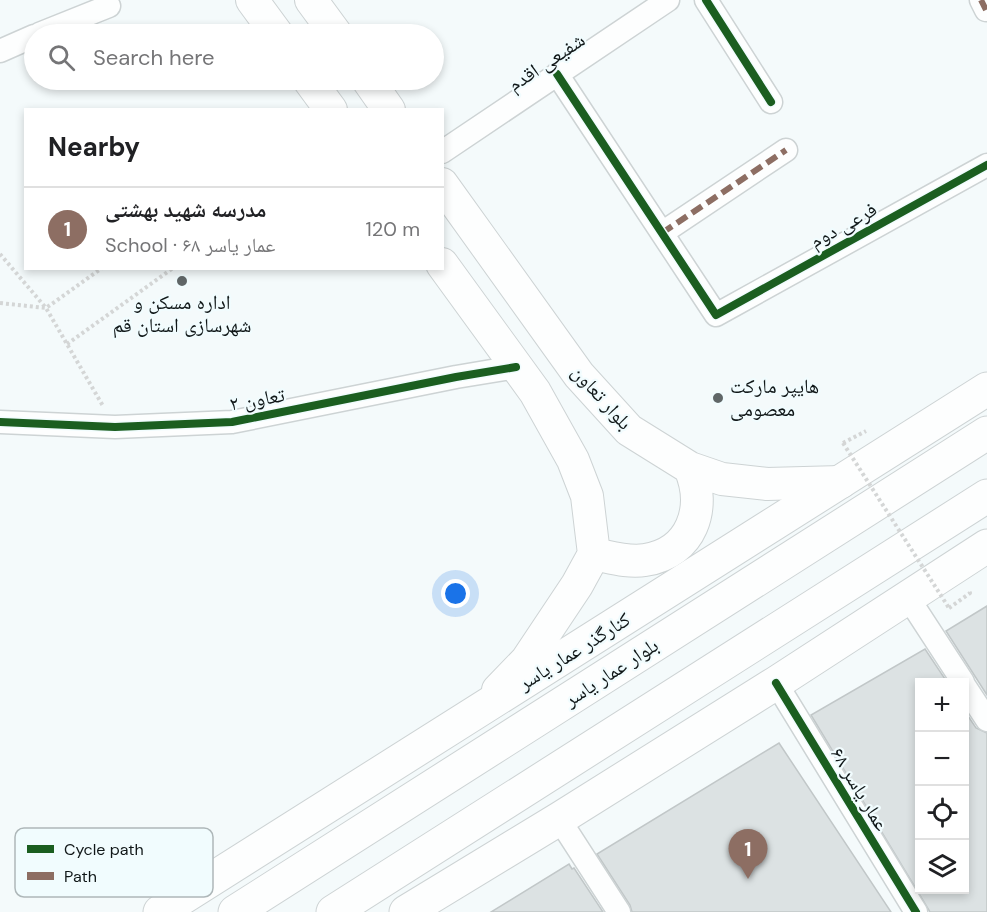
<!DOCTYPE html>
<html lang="en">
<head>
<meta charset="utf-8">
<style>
	:root { --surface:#fff; --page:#f6f6f6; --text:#202124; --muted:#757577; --line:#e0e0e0; --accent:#606667 }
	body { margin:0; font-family:"DM Sans","Noto Naskh Arabic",sans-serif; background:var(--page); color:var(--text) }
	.controls { position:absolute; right:18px; bottom:18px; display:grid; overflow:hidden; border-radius:0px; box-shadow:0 3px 9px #0003 }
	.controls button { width:54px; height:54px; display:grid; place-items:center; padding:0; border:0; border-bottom:2px solid var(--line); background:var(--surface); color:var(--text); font:30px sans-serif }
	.you { position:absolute; left:456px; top:594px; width:21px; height:21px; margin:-15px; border:4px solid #fff; border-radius:50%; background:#1a73e8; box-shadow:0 0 0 9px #1a73e833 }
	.badge { display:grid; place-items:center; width:39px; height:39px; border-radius:50%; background:var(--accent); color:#fff; font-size:20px; font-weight:700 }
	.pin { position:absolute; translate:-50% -50px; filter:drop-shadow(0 2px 3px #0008) }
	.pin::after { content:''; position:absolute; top:32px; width:21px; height:18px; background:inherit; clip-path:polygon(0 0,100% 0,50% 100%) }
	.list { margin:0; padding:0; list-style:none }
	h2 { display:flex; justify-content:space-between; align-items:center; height:78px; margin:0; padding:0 24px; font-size:26px }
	h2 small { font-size:20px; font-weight:400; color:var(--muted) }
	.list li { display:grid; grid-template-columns:39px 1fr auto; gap:18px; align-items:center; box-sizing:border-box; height:84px; padding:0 24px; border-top:2px solid var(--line) }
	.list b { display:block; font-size:22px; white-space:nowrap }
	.list p { margin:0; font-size:20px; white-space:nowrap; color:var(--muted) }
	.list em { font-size:20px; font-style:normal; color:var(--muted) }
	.icon { flex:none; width:33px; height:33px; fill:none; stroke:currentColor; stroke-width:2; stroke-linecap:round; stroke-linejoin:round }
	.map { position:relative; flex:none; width:987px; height:912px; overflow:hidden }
	.search { position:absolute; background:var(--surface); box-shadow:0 3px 9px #0003; left:24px; top:24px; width:420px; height:66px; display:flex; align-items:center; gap:15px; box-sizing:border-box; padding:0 21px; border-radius:33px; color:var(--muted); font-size:22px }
	.panel { position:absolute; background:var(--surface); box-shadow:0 3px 9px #0003; left:24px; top:108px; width:420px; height:162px; border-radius:0px }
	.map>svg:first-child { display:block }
	.building { fill:#dce2e3; stroke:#c1c7c8; stroke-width:1.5 }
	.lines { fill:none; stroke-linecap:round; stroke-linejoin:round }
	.minor-casing { stroke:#cdd3d4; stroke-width:25 }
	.secondary-casing { stroke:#cdd3d4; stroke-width:34 }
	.primary-casing { stroke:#cdd3d4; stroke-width:35 }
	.path { stroke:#d4d6d6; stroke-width:4; stroke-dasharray:3 3; stroke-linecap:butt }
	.minor { stroke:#fdfefe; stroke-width:22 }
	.secondary { stroke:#fdfefe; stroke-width:32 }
	.primary { stroke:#fdfefe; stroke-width:33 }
	.path-bridge { stroke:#d4d6d6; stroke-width:4; stroke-dasharray:3 3; stroke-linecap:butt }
	.quiet { stroke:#8d6e63; stroke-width:6; stroke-dasharray:12 6; stroke-linecap:butt }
	.cycleway-casing { stroke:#f1fcfe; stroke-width:11 }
	.cycleway { stroke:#1b5e20; stroke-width:8 }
	.poi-dot { fill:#606667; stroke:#f1fcfe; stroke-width:2 }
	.labels { text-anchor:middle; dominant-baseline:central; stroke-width:4.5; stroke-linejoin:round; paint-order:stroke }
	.street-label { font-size:20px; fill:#101718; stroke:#f1fcfe }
	.poi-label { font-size:20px; fill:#101718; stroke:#f1fcfe }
	.key { fill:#f1fcfe; stroke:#aeb7b9; stroke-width:1.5 }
	.key-label { font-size:16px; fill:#101718 }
</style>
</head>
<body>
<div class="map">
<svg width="987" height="912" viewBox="0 0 987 912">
	<rect width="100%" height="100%" fill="#f4fafb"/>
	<!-- building -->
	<path class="building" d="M 987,606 L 987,695 L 946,631 Z
		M 925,649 L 947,682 L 920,682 L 920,890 L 964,890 L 964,710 L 976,728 L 987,733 L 987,912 L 930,912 L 811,715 Z
		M 779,743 L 891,912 L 632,912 L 630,905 L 597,854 Z
		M 569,864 L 572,869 L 574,868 L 603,912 L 491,912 Z"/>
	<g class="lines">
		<defs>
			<path id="minor" d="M 706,0 L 771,102
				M 981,0 L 986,10
				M 39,34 L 109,6
				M 0,51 L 34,36
				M 557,74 L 716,315 L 987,165
				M 442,152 L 668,0
				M 662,233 L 786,150
				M 0,422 L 115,427 L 232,422 L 456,377 L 516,367
				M 907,596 L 963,682
				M 776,683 L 916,912
				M 964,685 L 987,720
				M 559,819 L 619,912"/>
			<path id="secondary" d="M 252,0 L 277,34
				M 311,0 L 336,34
				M 309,80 L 331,110
				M 368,80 L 389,110
				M 442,184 L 579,375 L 629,430 L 690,468 L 722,479 L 767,484 L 841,482
				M 442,264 L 535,392 L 573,460 L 587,496 L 594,554 L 577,585 L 527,660 L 498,690
				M 594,554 C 610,557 628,563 645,560 C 692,553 707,508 690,468"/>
			<path id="primary" d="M 160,912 L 987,389
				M 235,912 L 987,433
				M 333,912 L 987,496
				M 406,912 L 559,819 L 776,683 L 987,546"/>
		</defs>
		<!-- minor casing -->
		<use href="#minor" class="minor-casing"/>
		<!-- secondary casing -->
		<use href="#secondary" class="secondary-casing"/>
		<!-- primary casing -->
		<use href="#primary" class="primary-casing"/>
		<!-- path -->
		<path class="path" d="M 0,254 L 46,308 L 103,406
			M 0,303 L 46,308 L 102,268
			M 67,344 L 173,268
			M 843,443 L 866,431
			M 949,608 L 970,593 L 969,591"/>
		<!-- minor -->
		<use href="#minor" class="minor"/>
		<!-- secondary -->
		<use href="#secondary" class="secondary"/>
		<!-- primary -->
		<use href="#primary" class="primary"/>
		<!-- path-bridge -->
		<path class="path-bridge" d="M 843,443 L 949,608"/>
		<!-- quiet -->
		<path class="quiet" d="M 981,0 L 986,10
			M 662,233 L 786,150"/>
		<defs>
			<path id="cycleway" d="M 706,0 L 771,102
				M 557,74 L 716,315 L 987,165
				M 0,422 L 115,427 L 232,422 L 456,377 L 516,367
				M 776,683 L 916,912"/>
		</defs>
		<!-- cycleway casing -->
		<use href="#cycleway" class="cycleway-casing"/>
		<!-- cycleway -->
		<use href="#cycleway" class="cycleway"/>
	</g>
	<!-- markers -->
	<g class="poi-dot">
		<circle cx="182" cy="281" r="6"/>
		<circle cx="718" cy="398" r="6"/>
	</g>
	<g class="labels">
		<!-- street labels -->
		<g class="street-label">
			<text transform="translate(546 62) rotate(-34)">شفیعی اقدم</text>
			<text transform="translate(843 225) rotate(-29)">فرعی دوم</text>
			<text transform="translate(602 397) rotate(48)">بلوار تعاون</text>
			<text transform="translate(257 399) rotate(-10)">تعاون ۲</text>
			<text transform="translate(574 651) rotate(-32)">کنارگذر عمار یاسر</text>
			<text transform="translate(611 672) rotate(-33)">بلوار عمار یاسر</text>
			<text transform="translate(860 789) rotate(59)">عمار یاسر ۶۸</text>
		</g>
		<!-- poi labels -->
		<g class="poi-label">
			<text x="182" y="302">اداره مسکن و<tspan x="182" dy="23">شهرسازی استان قم</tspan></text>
			<text x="730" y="386" text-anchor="start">هایپر مارکت<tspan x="730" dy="23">معصومی</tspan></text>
		</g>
	</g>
	<!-- legend -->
	<rect x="15" y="828" width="198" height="69" rx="9" class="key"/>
	<rect x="27" y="845" width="27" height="8" fill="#1b5e20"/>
	<rect x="27" y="872" width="27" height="8" fill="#8d6e63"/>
	<g class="key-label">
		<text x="64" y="855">Cycle path</text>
		<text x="64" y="882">Path</text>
	</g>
</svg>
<div class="controls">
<button>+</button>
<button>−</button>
<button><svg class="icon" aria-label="locate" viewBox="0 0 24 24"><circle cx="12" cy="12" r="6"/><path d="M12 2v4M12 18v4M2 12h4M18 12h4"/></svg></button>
<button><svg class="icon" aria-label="layers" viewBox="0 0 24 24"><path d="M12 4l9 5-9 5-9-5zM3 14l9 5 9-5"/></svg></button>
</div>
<div class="you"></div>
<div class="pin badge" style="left:748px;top:879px;background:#8d6e63">1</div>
<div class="search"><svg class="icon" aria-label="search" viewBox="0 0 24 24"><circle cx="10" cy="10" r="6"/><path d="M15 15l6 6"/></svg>Search here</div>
<section class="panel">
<h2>Nearby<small></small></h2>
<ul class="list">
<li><span class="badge" style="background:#8d6e63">1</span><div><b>مدرسه شهید بهشتی</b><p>School · عمار یاسر ۶۸</p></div><em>120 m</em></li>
</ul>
</section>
</div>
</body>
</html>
